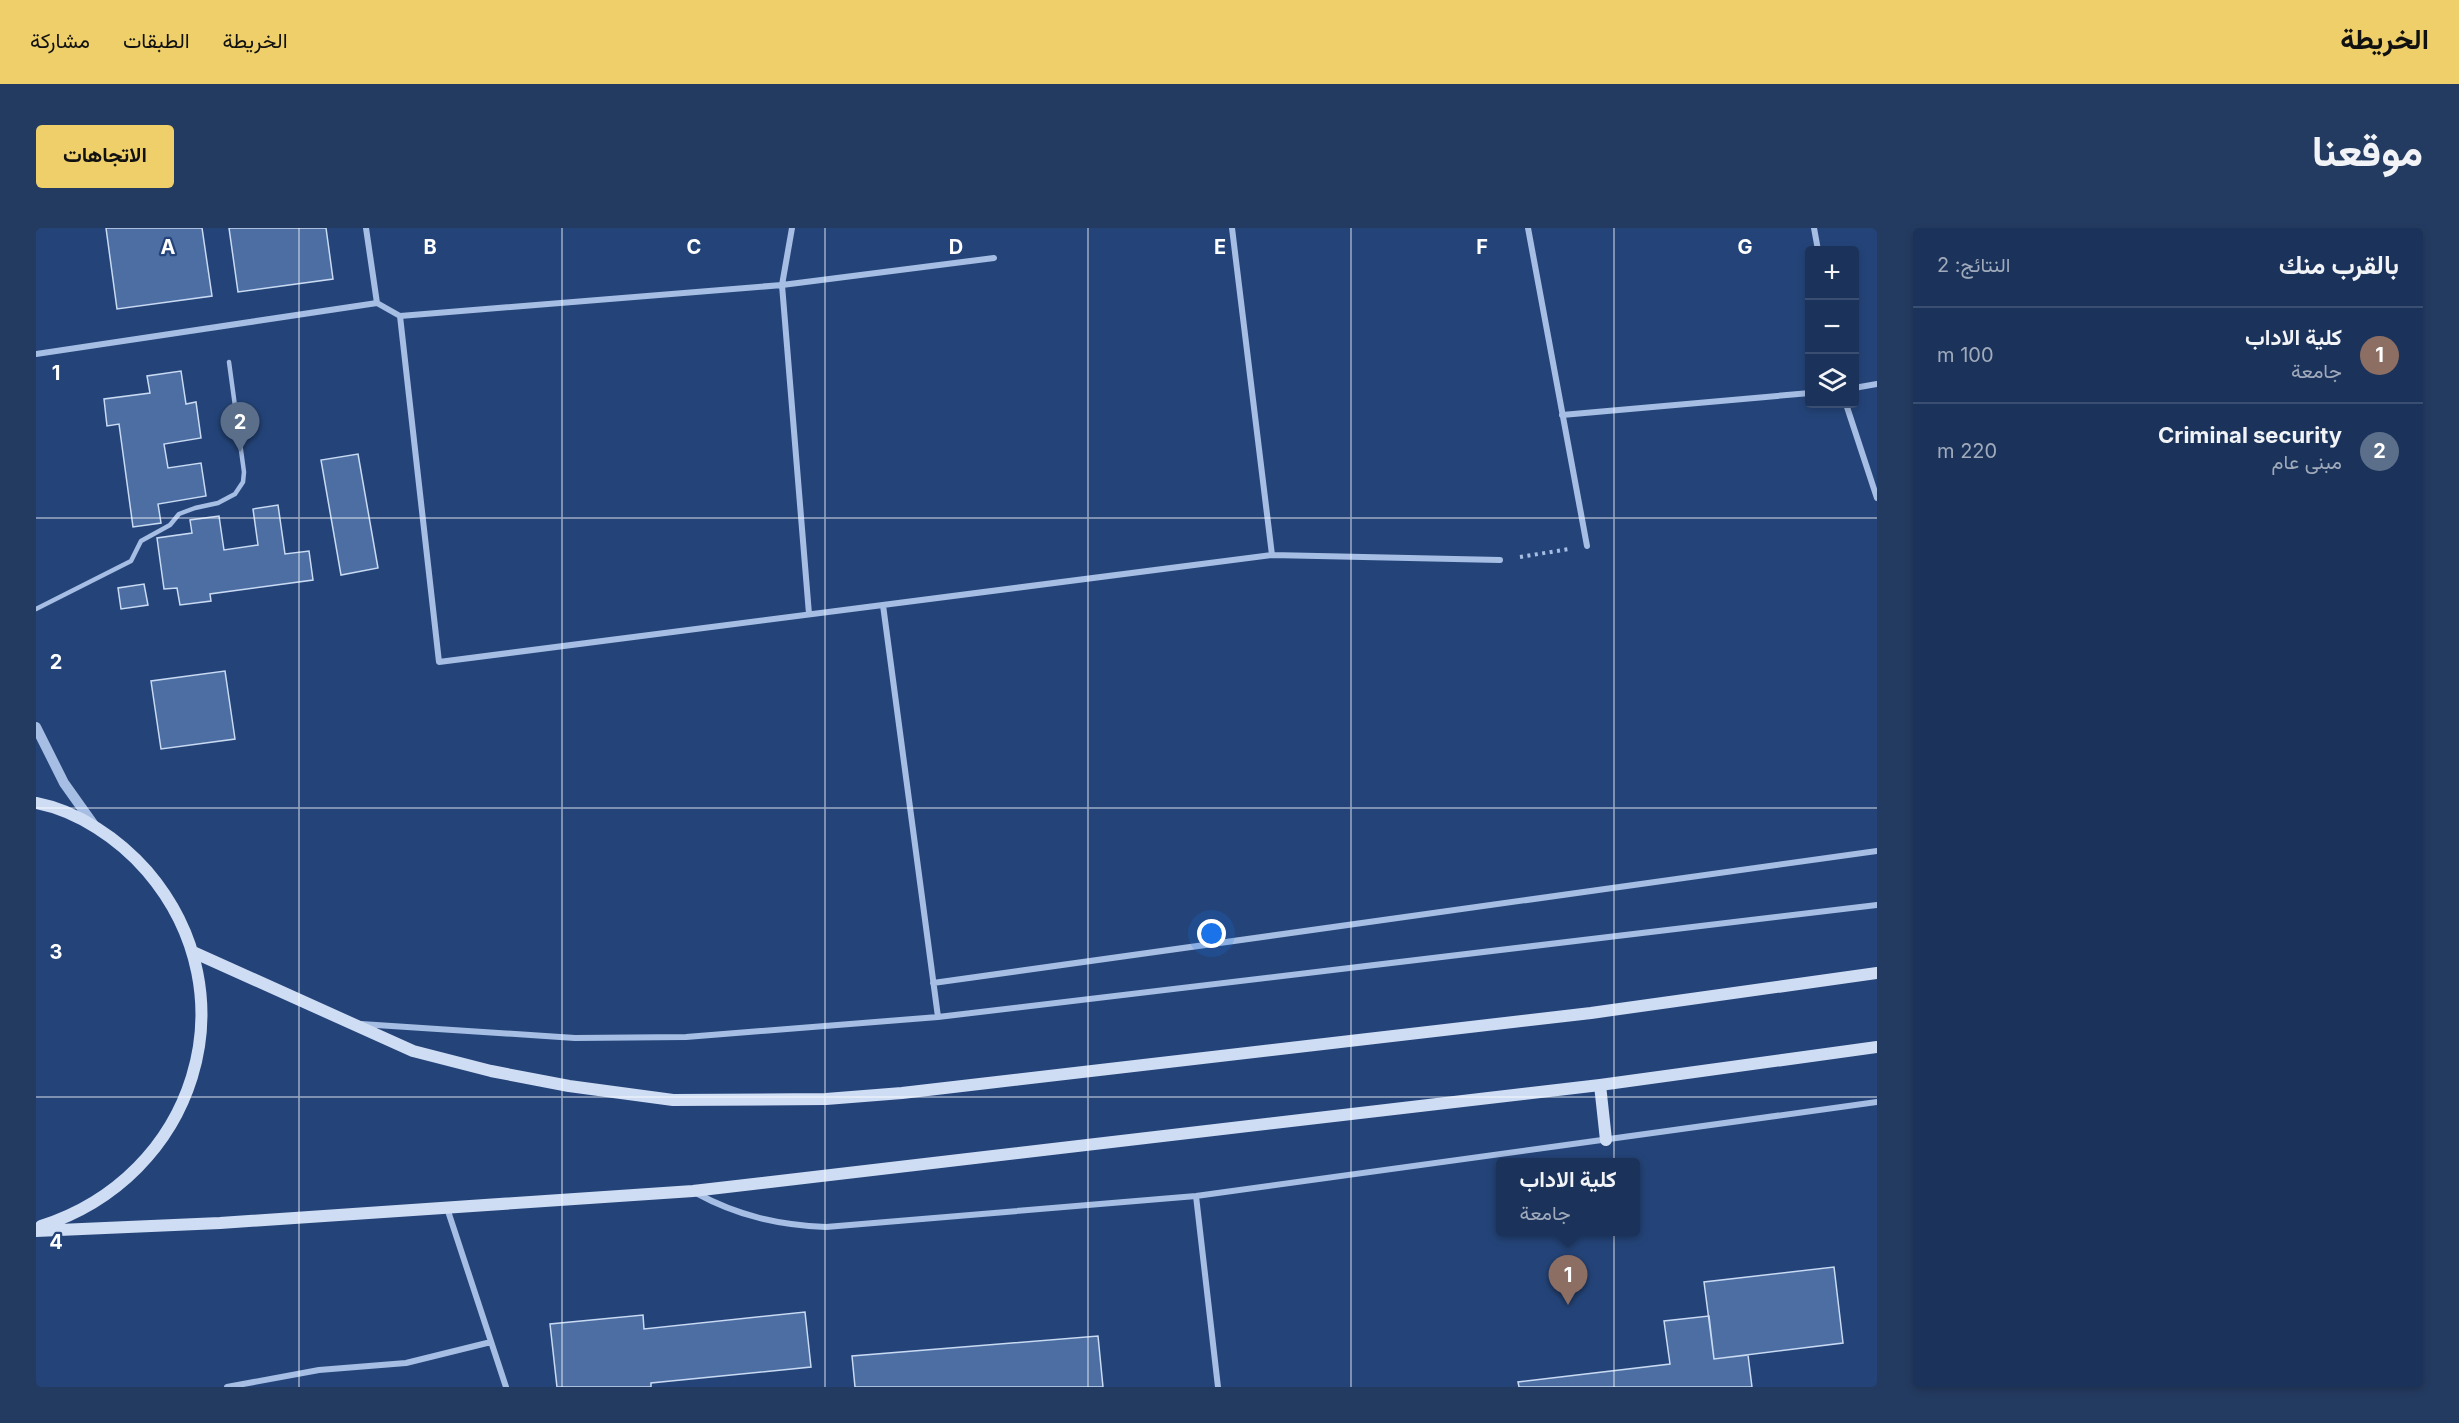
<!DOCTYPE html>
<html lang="ar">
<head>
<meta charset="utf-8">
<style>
	:root { --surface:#1b335b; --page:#243b61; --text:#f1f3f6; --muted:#a0aabb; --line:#394e71; --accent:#eecf6a }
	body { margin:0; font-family:Inter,Vazirmatn,sans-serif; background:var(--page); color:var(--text); direction:rtl }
	.controls { position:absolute; right:18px; top:18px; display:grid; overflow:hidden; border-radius:6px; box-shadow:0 3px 9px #0003 }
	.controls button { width:54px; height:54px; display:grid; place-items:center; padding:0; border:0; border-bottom:2px solid var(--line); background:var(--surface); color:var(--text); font:30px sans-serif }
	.you { position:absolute; left:1176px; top:706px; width:21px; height:21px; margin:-15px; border:4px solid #fff; border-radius:50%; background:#1a73e8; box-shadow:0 0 0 9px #1a73e833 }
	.badge { display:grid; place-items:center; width:39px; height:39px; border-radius:50%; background:var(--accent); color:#fff; font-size:20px; font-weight:700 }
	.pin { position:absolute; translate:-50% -50px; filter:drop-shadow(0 2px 3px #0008) }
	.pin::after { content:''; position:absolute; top:32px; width:21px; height:18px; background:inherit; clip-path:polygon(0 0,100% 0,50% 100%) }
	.popup { position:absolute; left:1460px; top:930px; width:144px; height:78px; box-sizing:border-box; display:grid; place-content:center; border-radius:6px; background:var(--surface); filter:drop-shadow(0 2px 4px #0005); font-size:20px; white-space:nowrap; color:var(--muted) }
	.popup b { font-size:22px; color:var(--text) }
	.popup::after { content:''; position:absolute; left:50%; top:100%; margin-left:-12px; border:12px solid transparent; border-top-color:var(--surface) }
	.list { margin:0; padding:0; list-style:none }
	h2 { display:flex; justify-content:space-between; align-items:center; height:78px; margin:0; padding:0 24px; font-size:26px }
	h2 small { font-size:20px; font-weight:400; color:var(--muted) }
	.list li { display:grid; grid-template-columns:39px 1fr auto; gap:18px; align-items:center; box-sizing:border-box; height:96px; padding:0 24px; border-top:2px solid var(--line) }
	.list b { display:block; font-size:22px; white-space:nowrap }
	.list p { margin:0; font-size:20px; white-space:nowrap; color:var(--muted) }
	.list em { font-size:20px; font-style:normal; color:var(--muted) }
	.icon { flex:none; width:33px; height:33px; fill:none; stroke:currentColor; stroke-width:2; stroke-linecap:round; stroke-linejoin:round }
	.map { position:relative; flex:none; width:1841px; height:1159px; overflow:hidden; direction:ltr; border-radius:6px }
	header { display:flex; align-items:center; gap:36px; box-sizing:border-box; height:84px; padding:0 30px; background:var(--accent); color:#111 }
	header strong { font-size:28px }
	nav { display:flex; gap:33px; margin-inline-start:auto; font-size:21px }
	.intro { display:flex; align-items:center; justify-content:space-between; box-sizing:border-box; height:144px; padding:0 36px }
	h1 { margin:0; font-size:42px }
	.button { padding:15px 27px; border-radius:6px; background:var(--accent); color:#111; font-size:21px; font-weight:700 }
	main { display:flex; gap:36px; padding:0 36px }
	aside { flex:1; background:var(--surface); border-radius:6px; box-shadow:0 3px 9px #0003 }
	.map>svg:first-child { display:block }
	.building { fill:#4c6ea3; stroke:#c9daf3; stroke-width:1.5 }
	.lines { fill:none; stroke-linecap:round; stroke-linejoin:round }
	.path { stroke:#a6bee4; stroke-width:4; stroke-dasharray:3 4.5; stroke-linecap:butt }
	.service { stroke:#a6bee4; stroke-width:4.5 }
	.minor { stroke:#a6bee4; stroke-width:6 }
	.tertiary { stroke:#a6bee4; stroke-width:10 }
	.secondary { stroke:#cfddf4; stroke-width:12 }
	.grid { fill:none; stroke:#fff; stroke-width:1.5; stroke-opacity:0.55 }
	.grid-label { font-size:20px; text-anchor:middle; font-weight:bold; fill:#fff; stroke:#244479; stroke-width:4.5; stroke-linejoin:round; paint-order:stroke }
</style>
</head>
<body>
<header>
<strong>الخريطة</strong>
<nav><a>الخريطة</a><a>الطبقات</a><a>مشاركة</a></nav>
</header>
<div class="intro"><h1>موقعنا</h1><a class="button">الاتجاهات</a></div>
<main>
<aside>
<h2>بالقرب منك<small>النتائج: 2</small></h2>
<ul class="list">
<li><span class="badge" style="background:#8d6e63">1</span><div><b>كلية الاداب</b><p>جامعة</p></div><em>100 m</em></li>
<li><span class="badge" style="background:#5c6f8a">2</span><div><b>Criminal security</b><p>مبنى عام</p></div><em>220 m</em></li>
</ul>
</aside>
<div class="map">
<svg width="1841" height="1159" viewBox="0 0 1841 1159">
	<rect width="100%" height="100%" fill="#244479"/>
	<!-- building -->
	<path class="building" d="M 70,0 L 166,0 L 176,68 L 81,81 Z
		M 193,0 L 290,0 L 297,51 L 202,64 Z
		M 145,143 L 150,176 L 160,174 L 165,210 L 128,216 L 132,240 L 165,235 L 170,268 L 122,276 L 125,295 L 97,299 L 83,196 L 71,198 L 68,171 L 114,165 L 111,148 Z
		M 322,226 L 342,340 L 305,347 L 285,232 Z
		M 242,277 L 249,326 L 273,323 L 277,352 L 174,366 L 175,373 L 144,377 L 141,360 L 128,361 L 121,310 L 156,305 L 154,292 L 183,288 L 188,322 L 222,317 L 217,281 Z
		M 108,356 L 112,377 L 85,381 L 82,360 Z
		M 189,443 L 199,511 L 125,521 L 115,453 Z
		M 1798,1039 L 1807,1115 L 1678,1131 L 1668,1054 Z
		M 769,1084 L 775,1139 L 615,1155 L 615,1159 L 521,1159 L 514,1096 L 607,1087 L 608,1101 Z
		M 1673,1088 L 1678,1131 L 1712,1127 L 1716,1159 L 1483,1159 L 1482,1154 L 1634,1136 L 1628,1093 Z
		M 1062,1108 L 1067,1159 L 819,1159 L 816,1128 Z"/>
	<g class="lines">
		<!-- path -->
		<path class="path" d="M 1484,329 L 1533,321"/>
		<!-- service -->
		<path class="service" d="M 0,381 L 95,333 L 105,313 L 134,297 L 143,286 L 159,280 L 182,275 L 199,266 L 207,254 L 208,244 L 193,134"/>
		<!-- minor -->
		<path class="minor" d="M 330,0 L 341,75
			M 756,0 L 746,57 L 773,386
			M 1196,0 L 1236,327
			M 1492,0 L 1551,318
			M 1778,0 L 1782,22
			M 364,88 L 403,434 L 1236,327 L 1464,332
			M 0,126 L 341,75 L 364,88 L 746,57 L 958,30
			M 1818,160 L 1841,156
			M 1810,176 L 1841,270
			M 1526,187 L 1774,165
			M 847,377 L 902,789
			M 897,755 L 1841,623
			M 325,796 L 539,810 L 650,809 L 902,789 L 1841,677
			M 660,965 C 702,988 743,997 790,999 L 1160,968 L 1841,874
			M 1160,968 L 1182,1159
			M 411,980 L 470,1159
			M 191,1159 L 283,1142 L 370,1135 L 455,1114"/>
		<!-- tertiary -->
		<path class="tertiary" d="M 0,499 L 28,555 L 60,600"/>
		<!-- secondary -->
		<path class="secondary" d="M 0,575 C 42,583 83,611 111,643 C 218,768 159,949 5,998
			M 157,724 L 377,823 L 455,843 L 533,858 L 637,872 L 790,871 L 866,865 L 1555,785 L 1841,745
			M 1564,857 L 1570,912
			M 0,1003 L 184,995 L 657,963 L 1564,857 L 1841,819"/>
	</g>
	<!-- grid -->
	<path class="grid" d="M 263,0 L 263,1159M 526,0 L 526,1159M 789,0 L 789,1159M 1052,0 L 1052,1159M 1315,0 L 1315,1159M 1578,0 L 1578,1159M 0,290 L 1841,290M 0,580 L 1841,580M 0,869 L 1841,869"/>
	<g class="grid-label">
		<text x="132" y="26">A</text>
		<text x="394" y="26">B</text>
		<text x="658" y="26">C</text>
		<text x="920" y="26">D</text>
		<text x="1184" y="26">E</text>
		<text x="1446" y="26">F</text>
		<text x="1709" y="26">G</text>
		<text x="20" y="152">1</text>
		<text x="20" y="441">2</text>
		<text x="20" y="731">3</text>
		<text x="20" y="1021">4</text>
	</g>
</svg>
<div class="controls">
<button>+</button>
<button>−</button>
<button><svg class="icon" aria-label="layers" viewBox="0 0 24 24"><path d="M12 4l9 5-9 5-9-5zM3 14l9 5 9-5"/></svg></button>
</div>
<div class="you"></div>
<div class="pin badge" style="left:1532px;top:1077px;background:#8d6e63">1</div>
<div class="popup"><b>كلية الاداب</b>جامعة</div>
<div class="pin badge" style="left:204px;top:224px;background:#5c6f8a">2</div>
</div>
</main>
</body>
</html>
